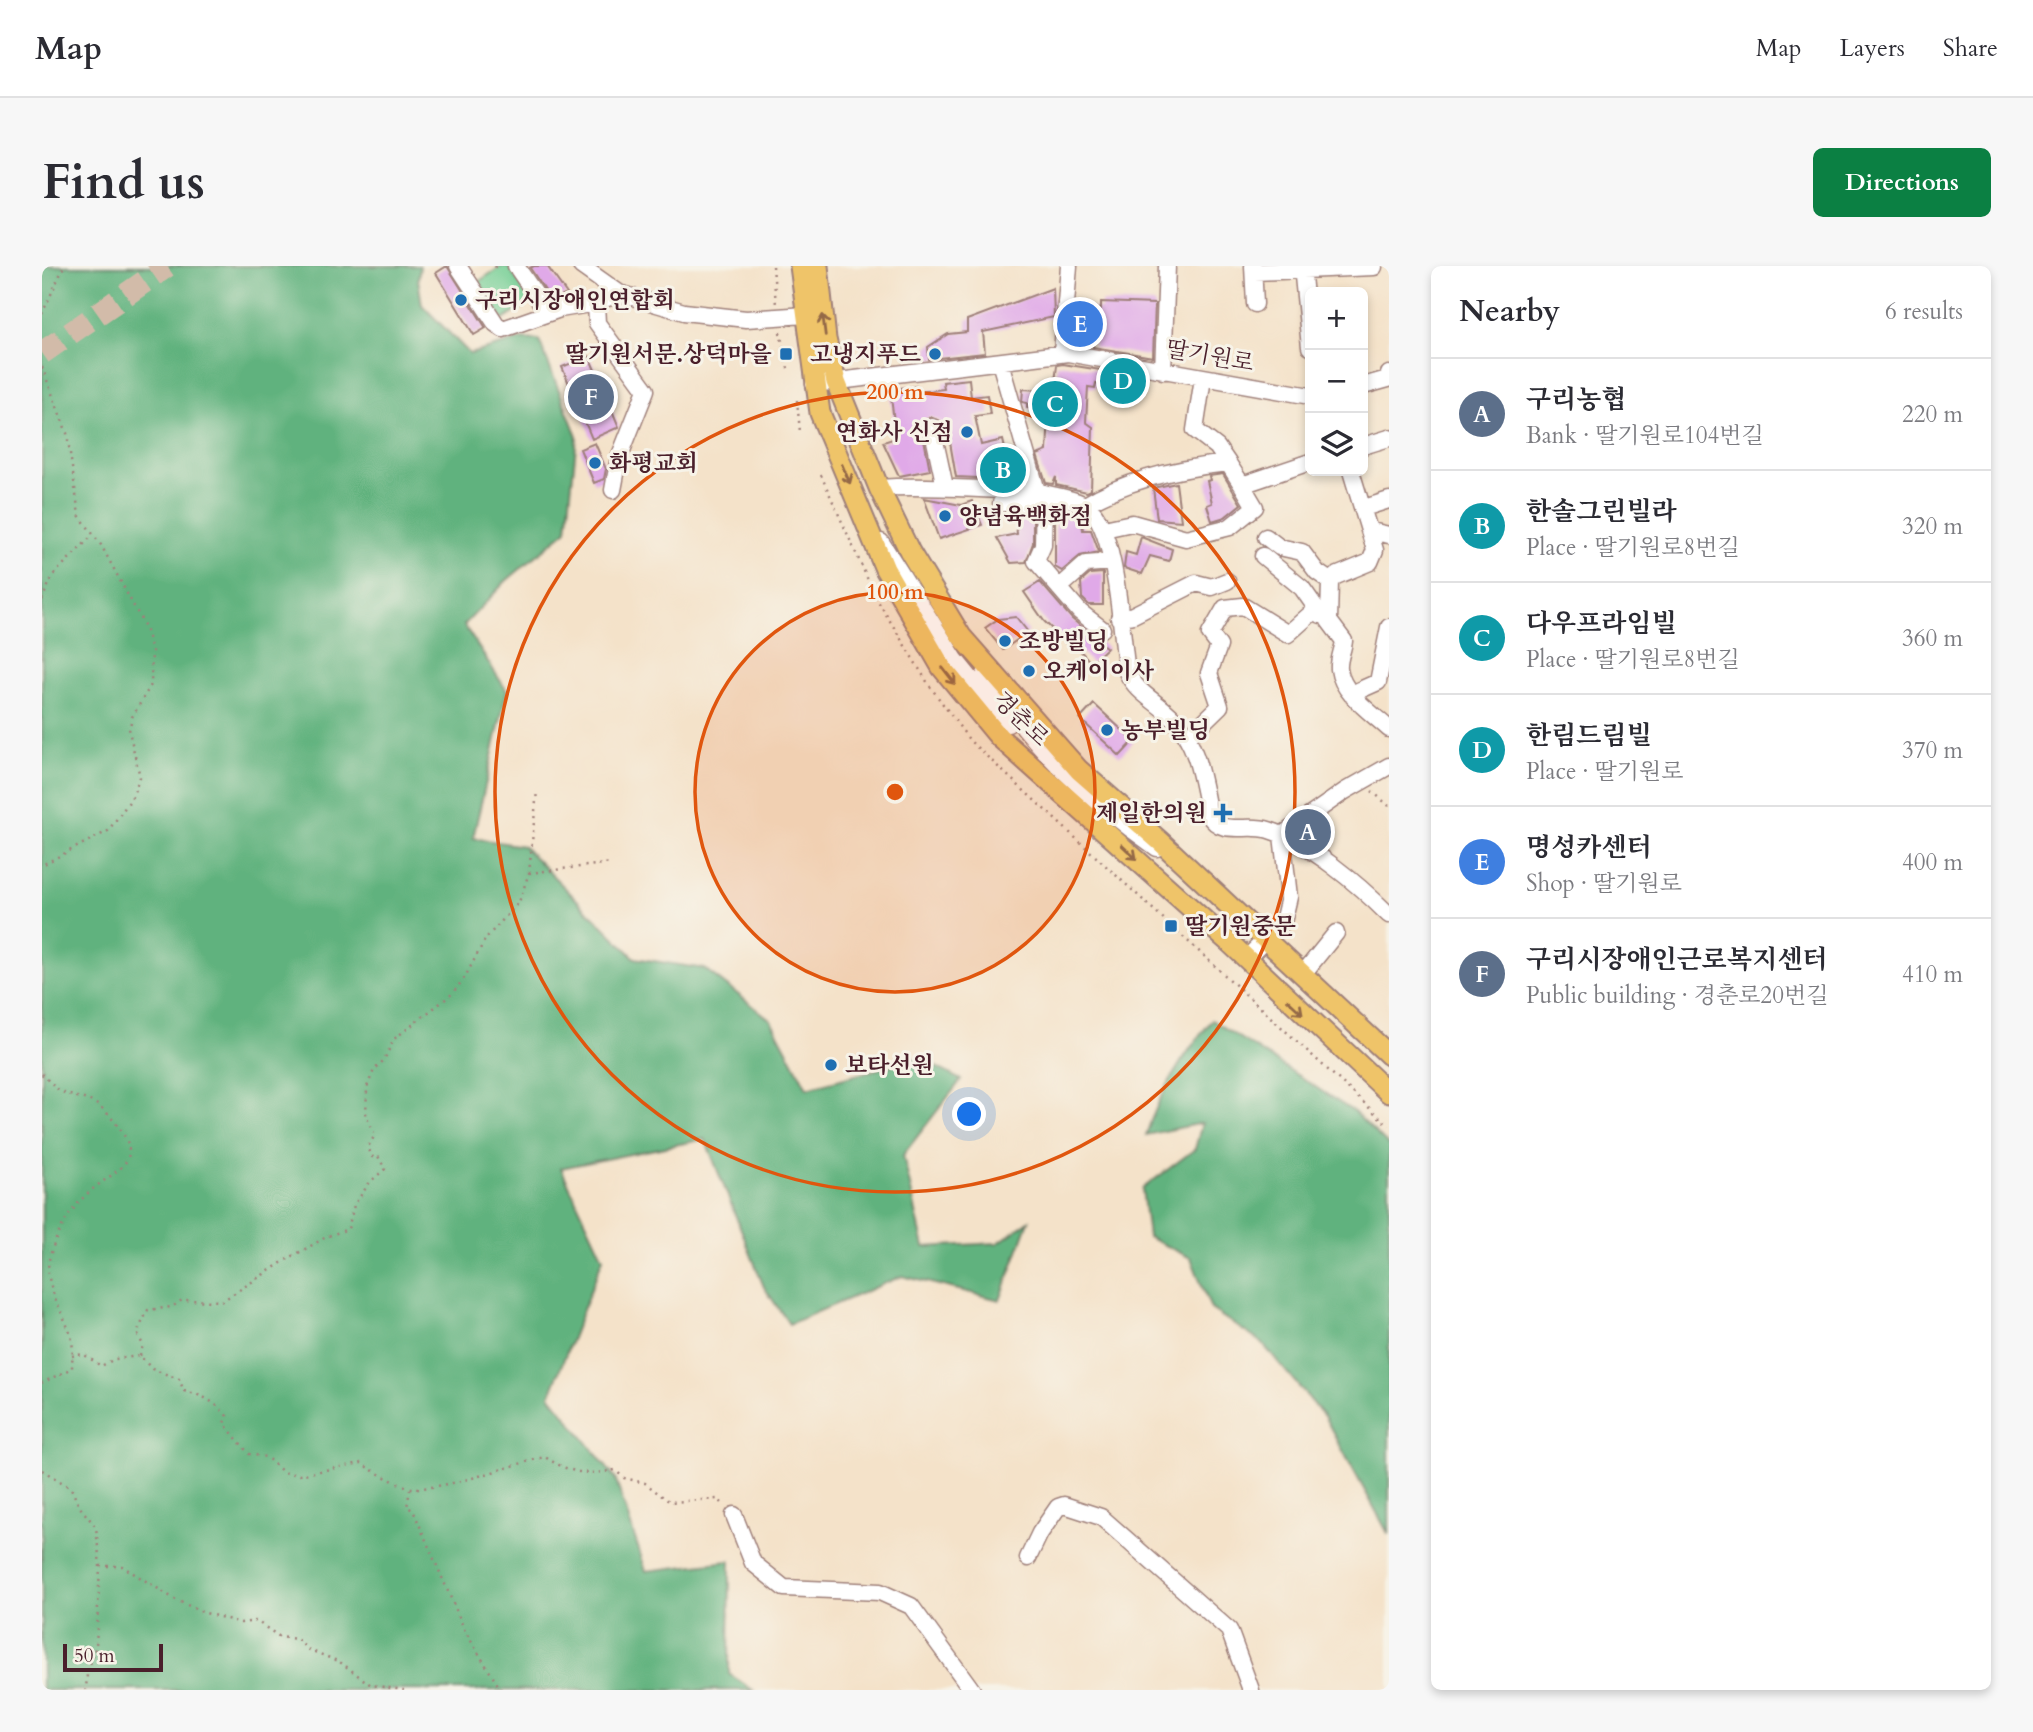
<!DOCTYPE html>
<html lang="en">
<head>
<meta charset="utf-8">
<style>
	:root { --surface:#fff; --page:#f7f7f7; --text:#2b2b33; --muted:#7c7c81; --line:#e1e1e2; --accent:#0b8043 }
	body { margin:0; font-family:Cardo,"Noto Serif KR",serif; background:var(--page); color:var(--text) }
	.controls { position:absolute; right:21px; top:21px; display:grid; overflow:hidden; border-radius:10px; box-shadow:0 4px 10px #0003 }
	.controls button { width:63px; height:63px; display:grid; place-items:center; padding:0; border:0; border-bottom:2px solid var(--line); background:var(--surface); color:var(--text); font:35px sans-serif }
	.scale { position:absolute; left:21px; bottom:18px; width:100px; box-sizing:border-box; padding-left:7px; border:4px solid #4a1f2b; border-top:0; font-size:19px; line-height:24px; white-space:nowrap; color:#4a1f2b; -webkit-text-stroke:5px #f7f3e8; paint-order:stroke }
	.you { position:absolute; left:928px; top:849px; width:24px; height:24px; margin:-18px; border:5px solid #fff; border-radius:50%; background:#1a73e8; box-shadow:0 0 0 10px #1a73e833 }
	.badge { display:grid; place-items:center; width:46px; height:46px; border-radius:50%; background:var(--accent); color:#fff; font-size:23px; font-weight:700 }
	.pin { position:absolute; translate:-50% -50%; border:4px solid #fff; box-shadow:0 2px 7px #0006 }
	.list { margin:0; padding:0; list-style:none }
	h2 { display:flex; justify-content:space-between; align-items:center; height:91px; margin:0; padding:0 28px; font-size:30px }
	h2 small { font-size:23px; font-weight:400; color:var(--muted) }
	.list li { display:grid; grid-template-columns:46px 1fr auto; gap:21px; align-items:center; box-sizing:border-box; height:112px; padding:0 28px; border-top:2px solid var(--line) }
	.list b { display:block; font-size:26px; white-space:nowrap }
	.list p { margin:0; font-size:23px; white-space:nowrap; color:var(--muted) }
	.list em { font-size:23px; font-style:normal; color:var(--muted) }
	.icon { flex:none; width:38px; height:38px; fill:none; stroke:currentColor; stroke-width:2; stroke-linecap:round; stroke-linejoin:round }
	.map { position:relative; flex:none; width:1347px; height:1424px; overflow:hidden; border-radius:10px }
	header { display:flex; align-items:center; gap:42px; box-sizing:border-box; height:98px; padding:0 35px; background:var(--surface); border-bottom:2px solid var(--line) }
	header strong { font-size:33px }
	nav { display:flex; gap:38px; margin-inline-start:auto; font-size:24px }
	.intro { display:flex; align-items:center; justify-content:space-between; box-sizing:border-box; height:168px; padding:0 42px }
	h1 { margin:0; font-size:49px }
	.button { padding:18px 32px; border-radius:10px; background:var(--accent); color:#fff; font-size:24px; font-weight:700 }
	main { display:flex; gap:42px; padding:0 42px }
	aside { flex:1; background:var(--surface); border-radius:10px; box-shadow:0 4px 10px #0003 }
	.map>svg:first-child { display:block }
	.green { fill:#76cf95; stroke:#607760; stroke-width:2 }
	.forest { fill:#60b27e; stroke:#556854; stroke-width:2 }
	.building { fill:#e0a9e8 }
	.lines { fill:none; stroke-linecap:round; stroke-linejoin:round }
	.highway-tunnel { stroke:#d2bba9; stroke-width:23; stroke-dasharray:23 11; stroke-linecap:butt }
	.minor-casing { stroke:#9f807a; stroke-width:19 }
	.major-casing { stroke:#9f807a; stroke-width:23 }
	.path { stroke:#9f807a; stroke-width:2.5; stroke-dasharray:2 5; stroke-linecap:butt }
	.minor { stroke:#fff; stroke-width:16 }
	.major { stroke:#efc469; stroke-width:19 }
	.oneway { stroke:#946947 }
	.ring { fill:none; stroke:#e0560e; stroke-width:3.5 }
	.poi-dot { fill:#1f6fb2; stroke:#f7f3e8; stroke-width:2.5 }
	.labels { text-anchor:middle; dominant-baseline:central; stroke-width:6; stroke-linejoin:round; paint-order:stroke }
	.poi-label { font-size:23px; font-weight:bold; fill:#4a1f2b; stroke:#f7f3e8; text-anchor:start }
	.street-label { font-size:23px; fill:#4a1f2b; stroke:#f7f3e8 }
	.centre { fill:#e0560e; stroke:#f7f3e8; stroke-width:3.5 }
	.ring-label { font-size:21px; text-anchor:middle; font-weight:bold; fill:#e0560e; stroke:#f7f3e8; stroke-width:6; stroke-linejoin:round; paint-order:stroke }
</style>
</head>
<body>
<header>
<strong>Map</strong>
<nav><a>Map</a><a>Layers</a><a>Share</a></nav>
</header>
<div class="intro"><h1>Find us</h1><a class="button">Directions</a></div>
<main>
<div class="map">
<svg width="1347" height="1424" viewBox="0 0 1347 1424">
	<rect width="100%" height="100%" fill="#f7f3e8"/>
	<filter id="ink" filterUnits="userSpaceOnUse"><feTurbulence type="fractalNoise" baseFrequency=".0143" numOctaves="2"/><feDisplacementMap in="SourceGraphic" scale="14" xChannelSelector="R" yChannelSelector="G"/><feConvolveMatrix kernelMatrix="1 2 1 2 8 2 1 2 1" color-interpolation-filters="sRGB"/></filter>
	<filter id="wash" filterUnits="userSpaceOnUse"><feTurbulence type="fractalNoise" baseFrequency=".00686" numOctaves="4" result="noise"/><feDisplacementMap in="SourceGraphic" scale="28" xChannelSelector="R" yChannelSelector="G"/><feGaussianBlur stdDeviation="1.57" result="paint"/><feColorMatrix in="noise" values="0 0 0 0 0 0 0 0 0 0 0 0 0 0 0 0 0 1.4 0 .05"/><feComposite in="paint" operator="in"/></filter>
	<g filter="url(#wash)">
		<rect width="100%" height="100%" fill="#f4e2c9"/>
		<!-- green -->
		<path class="green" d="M 460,0 L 466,0 L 490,35 L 461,54 L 436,16 Z"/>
		<!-- forest -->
		<path class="forest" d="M 0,0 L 378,0 L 376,13 L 380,39 L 428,88 L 480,73 L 497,74 L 535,170 L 525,264 L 464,315 L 422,359 L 465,425 L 431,572 L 481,580 L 593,692 L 663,703 L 729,754 L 765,822 L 877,792 L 919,814 L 861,889 L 882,981 L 956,977 L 987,955 L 958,1034 L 860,1010 L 747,1058 L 722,1021 L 663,873 L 519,902 L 561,992 L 508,1129 L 573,1212 L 604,1305 L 688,1295 L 687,1408 L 711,1424 L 0,1424 Z
			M 1170,754 L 1312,846 L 1347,880 L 1347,1269 L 1282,1150 L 1220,1077 L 1169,1043 L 1149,992 L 1106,971 L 1100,923 L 1153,883 L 1160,857 L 1104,869 C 1118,825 1141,790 1170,754 Z"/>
		<g id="blocks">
			<!-- building -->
			<path class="building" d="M 405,0 L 444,62 L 432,69 L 394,7 Z
				M 492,0 L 505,0 L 525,28 L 510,35 L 488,2 Z
				M 1011,22 L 1012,51 L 941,66 L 943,87 L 887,93 L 886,81 L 906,68 L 925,66 L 925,54 Z
				M 1059,36 L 1113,38 L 1111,91 L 1051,81 L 1052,72 L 1032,71 L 1034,42 L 1059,43 Z
				M 547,90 L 577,161 L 550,173 L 520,101 Z
				M 1021,98 L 1096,110 L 1094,123 L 1054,117 L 1053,122 L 1046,121 L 1044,156 L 1051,161 L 1049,224 L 1045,226 L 1014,219 L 1014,211 L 1011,218 L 1004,217 L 995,189 L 1005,185 L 1007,148 L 991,147 L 992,143 L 985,142 L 985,137 L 980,136 L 981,123 L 1012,125 L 1015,99 Z
				M 927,113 L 929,131 L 945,129 L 948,148 L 933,150 L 939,179 L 961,174 L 966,196 L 981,214 L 914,211 L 905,159 L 903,172 L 898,155 L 888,151 L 883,154 L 880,163 L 888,204 L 857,210 L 841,176 L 854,172 L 848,123 L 876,120 L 877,126 L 902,123 L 901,116 Z
				M 553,177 L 564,203 L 562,213 L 552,217 L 538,183 Z
				M 1181,208 L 1199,238 L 1183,251 L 1170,255 L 1165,239 L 1170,237 L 1165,215 L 1168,214 L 1167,210 Z
				M 1134,217 L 1139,255 L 1115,253 L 1111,222 Z
				M 882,232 L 919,239 L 930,235 L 940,259 L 897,273 Z
				M 1013,240 L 1039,249 L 1041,264 L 1049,264 L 1057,286 L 1038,290 L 1020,305 L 1013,301 Z
				M 973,248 L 991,248 L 991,277 L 984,296 L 969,297 L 955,272 L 975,268 Z
				M 1099,271 L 1130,283 L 1127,295 L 1108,290 L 1100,308 L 1082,302 L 1084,286 L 1094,289 Z
				M 1061,307 L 1061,339 L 1047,339 L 1040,332 L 1039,316 L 1048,308 Z
				M 998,316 L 1030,353 L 1065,382 L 1049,397 L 1030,375 L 1026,379 L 1002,355 L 982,326 Z
				M 974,351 L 986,366 L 961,384 L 943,362 L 956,353 Z
				M 1052,438 L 1092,475 L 1078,490 L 1038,453 Z"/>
		</g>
	</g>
	<g filter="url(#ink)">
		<use href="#blocks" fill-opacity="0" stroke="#9f807a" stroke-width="2"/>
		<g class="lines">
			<!-- highway-tunnel -->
			<path class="highway-tunnel" d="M 0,87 L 125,0"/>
			<defs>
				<path id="minor" d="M 416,0 L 454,58 L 461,63 L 518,43 L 554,37 L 577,27 L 642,46 L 704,53 L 764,49
					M 474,0 L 506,47
					M 539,0 L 577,27
					M 1211,0 L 1213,38
					M 1260,0 L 1268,81
					M 1212,6 L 1332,1
					M 554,37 L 555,57 L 604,124 L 577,192 L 571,224
					M 1020,87 L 1027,0
					M 958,96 L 995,225 C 1010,230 1033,232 1046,241 C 1075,263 1079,368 1085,406 C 1094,427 1116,436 1131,452 C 1156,478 1160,515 1167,549 C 1179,571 1206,557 1227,564 C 1268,577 1316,618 1347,649
					M 1121,105 L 1125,0
					M 1161,112 L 1153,164 L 1175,181 L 1186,197
					M 772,118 L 1026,87 L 1268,130
					M 1321,120 L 1346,113 L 1347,108
					M 890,161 L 903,221
					M 1321,180 L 1347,172
					M 1309,205 L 1333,284 L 1328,296 L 1294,310 L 1288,315 L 1287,355 L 1302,375 C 1301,384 1296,394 1297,403 C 1300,428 1330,447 1347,463
					M 837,222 C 890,218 941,225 995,225
					M 1002,228 L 1001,279 L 994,295 L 1038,346 L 1060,363
					M 959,237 L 1002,237
					M 1043,239 C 1084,214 1138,202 1186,197 L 1200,219 L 1268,196
					M 1322,242 L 1347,234
					M 1062,263 L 1090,257 L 1144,272 L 1188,261 L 1213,241 L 1200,219
					M 1329,265 L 1347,269
					M 1224,271 L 1237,281 L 1260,286 L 1275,306 L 1288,315
					M 839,276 L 913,393 L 966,458
					M 1221,290 L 1260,322 L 1279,349
					M 1017,322 L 1044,298 L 1070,296
					M 1077,352 L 1091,349 L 1154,317 L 1170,321 L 1185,315
					M 943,408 C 990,480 1044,532 1115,582
					M 1309,428 L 1336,416 L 1347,361
					M 1145,472 L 1178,440 L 1167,407 L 1177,380 L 1168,368 L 1183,342 L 1201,340 L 1246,368 L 1273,344
					M 1205,692 L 1241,656 L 1247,631 L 1240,569 L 1303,525 L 1347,500
					M 1260,709 L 1294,667
					M 692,1249 L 711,1297 L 742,1322 L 838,1326 L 869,1340 L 930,1424
					M 986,1292 L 998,1267 L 1016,1241 L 1022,1239 L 1059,1251 L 1187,1364 L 1209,1424"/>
				<path id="major" d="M 758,0 L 778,147 L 843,303 L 900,402 L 957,471 L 1189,678 L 1347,827
					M 776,0 L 784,73 L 794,116 L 837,222 L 868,286 L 919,370 L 1037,504 L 1119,576 L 1347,789"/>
			</defs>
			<!-- minor casing -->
			<use href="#minor" class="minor-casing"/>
			<!-- major casing -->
			<use href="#major" class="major-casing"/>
			<!-- path -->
			<path class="path" d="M 453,0 L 455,3
				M 731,0 L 734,39
				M 0,48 L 22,0
				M 738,66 L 747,107
				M 0,101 L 25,167 L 37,249 L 59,279 L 102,359 L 110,384 L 109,419 L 90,451 L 87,465 L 98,511 L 89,533 L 66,565 L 0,599
				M 755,134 L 758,166
				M 779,209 L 834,332 L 887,419 L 928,475 L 1347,860
				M 0,334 L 11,309 L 50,270
				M 1330,525 L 1347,540
				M 487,607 L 570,597
				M 0,808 C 6,814 12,822 20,826 C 36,833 50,832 63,845 C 116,901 69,901 39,934 C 24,950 12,973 7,994 C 2,1020 22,1047 29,1070 C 32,1080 30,1092 30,1102 L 0,1117
				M 30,1090 L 41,1088 L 59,1100 L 73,1093 L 98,1090 L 110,1103 L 137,1113 L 142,1125 C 161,1129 173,1136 185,1150 L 182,1157 L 207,1188 L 224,1191 L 241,1206 L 257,1209 L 319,1197 C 326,1203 363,1222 371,1222 C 408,1223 464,1200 503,1191 C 528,1207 544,1210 573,1204 L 582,1212 L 603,1217 L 628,1236 L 676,1233 L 682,1239
				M 98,1090 L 101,1079 L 95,1067 L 106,1044 L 130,1041 L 140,1034 L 180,1035 L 244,994 L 286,970 L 306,963 L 312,939 L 328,916 L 343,903 L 336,890 L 330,891 L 326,881 L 333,869 L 324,850 L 325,821 L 332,804 L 342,794 L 352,773 L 410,728 L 423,711 L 444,672 L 477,636 L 487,607 L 495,525
				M 0,1204 L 29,1222 L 37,1240 L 54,1261 L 58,1300 L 54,1380 L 45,1408 L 44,1424
				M 368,1223 L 365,1241 L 371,1244 L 423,1365 L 459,1424
				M 58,1300 L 80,1300 L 134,1334 L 160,1346 L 199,1357 L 214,1355 L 238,1371 L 255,1373 L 265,1383 L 298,1396 L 329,1419 L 362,1424"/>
			<!-- minor -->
			<use href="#minor" class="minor"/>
			<!-- major -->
			<use href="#major" class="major"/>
		</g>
		<!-- one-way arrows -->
		<defs><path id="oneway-shaft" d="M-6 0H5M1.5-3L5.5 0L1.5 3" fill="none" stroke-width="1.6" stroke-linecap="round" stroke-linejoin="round" transform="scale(1.75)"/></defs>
		<g class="oneway">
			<use href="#oneway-shaft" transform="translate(782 59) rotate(-97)"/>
			<use href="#oneway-shaft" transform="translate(804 208) rotate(67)"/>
			<use href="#oneway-shaft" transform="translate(907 410) rotate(52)"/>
			<use href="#oneway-shaft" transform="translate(1087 586) rotate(43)"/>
			<use href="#oneway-shaft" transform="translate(1253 741) rotate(43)"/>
		</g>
	</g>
	<!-- distance rings -->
	<circle cx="853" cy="526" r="200" fill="#e0560e" fill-opacity=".12"/>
	<g class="ring">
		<circle cx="853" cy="526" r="200"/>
		<circle cx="853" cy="526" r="400"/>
	</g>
	<!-- markers -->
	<g class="poi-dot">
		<circle cx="419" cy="34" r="7"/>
		<rect x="737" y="81" width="14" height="14" rx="3.5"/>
		<circle cx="893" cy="88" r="7"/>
		<circle cx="925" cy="166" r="7"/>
		<circle cx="553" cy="197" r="7"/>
		<circle cx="903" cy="250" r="7"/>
		<circle cx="963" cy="375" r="7"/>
		<circle cx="987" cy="405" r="7"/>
		<circle cx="1065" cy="464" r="7"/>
		<path d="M1177.5 536.5h7v7h7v7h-7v7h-7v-7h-7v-7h7z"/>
		<rect x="1122" y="653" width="14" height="14" rx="3.5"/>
		<circle cx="789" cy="799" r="7"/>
	</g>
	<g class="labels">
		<!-- poi labels -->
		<g class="poi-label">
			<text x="433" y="34">구리시장애인연합회</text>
			<text x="730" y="88" text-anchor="end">딸기원서문.상덕마을</text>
			<text x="879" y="88" text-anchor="end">고냉지푸드</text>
			<text x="911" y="166" text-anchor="end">연화사 신점</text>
			<text x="567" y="197">화평교회</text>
			<text x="917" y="250">양념육백화점</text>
			<text x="977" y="375">조방빌딩</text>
			<text x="1001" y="405">오케이이사</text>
			<text x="1079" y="464">농부빌딩</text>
			<text x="1165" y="547" text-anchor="end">제일한의원</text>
			<text x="1143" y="660">딸기원중문</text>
			<text x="803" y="799">보타선원</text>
		</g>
		<!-- street labels -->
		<g class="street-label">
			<text transform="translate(1168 90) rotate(10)">딸기원로</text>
			<text transform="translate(979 453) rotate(44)">경춘로</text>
		</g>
	</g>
	<circle cx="853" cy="526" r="10" class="centre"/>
	<g class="ring-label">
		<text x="853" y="133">200 m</text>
		<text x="853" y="333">100 m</text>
	</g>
</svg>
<div class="controls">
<button>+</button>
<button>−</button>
<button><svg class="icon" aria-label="layers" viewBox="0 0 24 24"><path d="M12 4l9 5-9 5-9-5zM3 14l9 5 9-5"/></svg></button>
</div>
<div class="scale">50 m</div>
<div class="you"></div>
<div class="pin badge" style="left:1266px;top:566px;background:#5c6f8a">A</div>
<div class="pin badge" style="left:961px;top:204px;background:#0f9aa8">B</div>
<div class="pin badge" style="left:1013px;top:138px;background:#0f9aa8">C</div>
<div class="pin badge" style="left:1081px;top:115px;background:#0f9aa8">D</div>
<div class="pin badge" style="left:1038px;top:58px;background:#3f7fe0">E</div>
<div class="pin badge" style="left:549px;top:131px;background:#5c6f8a">F</div>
</div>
<aside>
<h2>Nearby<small>6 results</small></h2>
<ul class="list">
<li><span class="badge" style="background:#5c6f8a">A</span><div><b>구리농협</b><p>Bank · 딸기원로104번길</p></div><em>220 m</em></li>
<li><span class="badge" style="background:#0f9aa8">B</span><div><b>한솔그린빌라</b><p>Place · 딸기원로8번길</p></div><em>320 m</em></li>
<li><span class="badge" style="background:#0f9aa8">C</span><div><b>다우프라임빌</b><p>Place · 딸기원로8번길</p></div><em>360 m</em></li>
<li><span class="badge" style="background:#0f9aa8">D</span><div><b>한림드림빌</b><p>Place · 딸기원로</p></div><em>370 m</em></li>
<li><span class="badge" style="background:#3f7fe0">E</span><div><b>명성카센터</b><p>Shop · 딸기원로</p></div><em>400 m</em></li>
<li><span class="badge" style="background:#5c6f8a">F</span><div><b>구리시장애인근로복지센터</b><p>Public building · 경춘로20번길</p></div><em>410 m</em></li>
</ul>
</aside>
</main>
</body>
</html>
